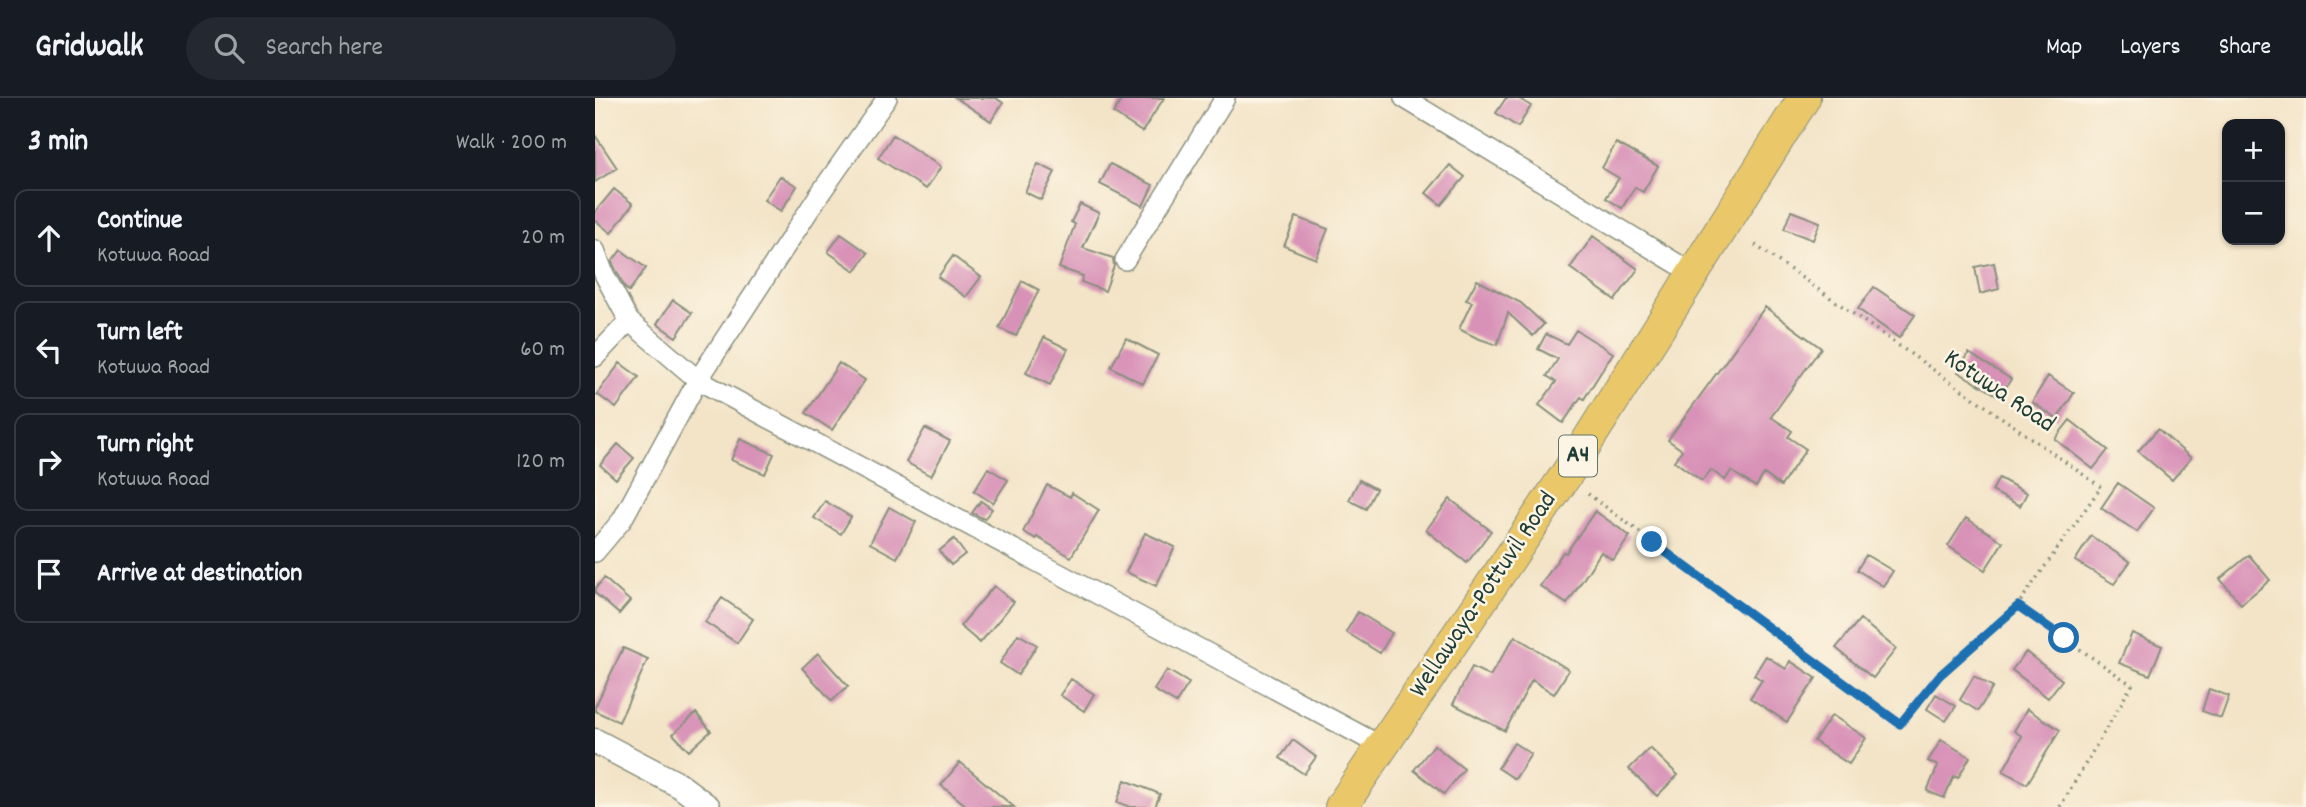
<!DOCTYPE html>
<html lang="en">
<head>
<meta charset="utf-8">
<style>
	:root { --surface:#171b24; --page:#242831; --text:#f1f3f6; --muted:#9ea1a6; --line:#363941 }
	body { margin:0; font-family:Dekko,sans-serif; background:var(--page); color:var(--text) }
	.controls { position:absolute; right:21px; top:21px; display:grid; overflow:hidden; border-radius:14px; box-shadow:0 2px 5px #0004 }
	.controls button { width:63px; height:63px; display:grid; place-items:center; padding:0; border:0; border-bottom:2px solid var(--line); background:var(--surface); color:var(--text); font:35px sans-serif }
	.stop { position:absolute; width:21px; height:21px; margin:-16px; border:5px solid #1f6fb2; border-radius:50%; background:#fff }
	.stop.end { background:#1f6fb2; border-color:#fff; box-shadow:0 2px 7px #0008 }
	.list { margin:0; padding:0; list-style:none }
	h2 { display:flex; justify-content:space-between; align-items:center; height:91px; margin:0; padding:0 28px; font-size:30px }
	h2 small { font-size:23px; font-weight:400; color:var(--muted) }
	.list li { display:grid; grid-template-columns:46px 1fr auto; gap:21px; align-items:center; box-sizing:border-box; height:98px; margin:0 14px 14px; padding:0 14px; border:2px solid var(--line); border-radius:14px }
	.list b { display:block; font-size:26px; white-space:nowrap }
	.list p { margin:0; font-size:23px; white-space:nowrap; color:var(--muted) }
	.list em { font-size:23px; font-style:normal; color:var(--muted) }
	.icon { flex:none; width:38px; height:38px; fill:none; stroke:currentColor; stroke-width:2; stroke-linecap:round; stroke-linejoin:round }
	.map { position:relative; flex:none; width:1711px; height:709px; overflow:hidden }
	header { display:flex; align-items:center; gap:42px; box-sizing:border-box; height:98px; padding:0 35px; background:var(--surface); border-bottom:2px solid var(--line) }
	header strong { font-size:33px }
	nav { display:flex; gap:38px; margin-inline-start:auto; font-size:24px }
	.search { width:490px; height:63px; background:var(--page); display:flex; align-items:center; gap:18px; box-sizing:border-box; padding:0 24px; border-radius:38px; color:var(--muted); font-size:26px }
	main { display:flex }
	aside { flex:1; background:var(--surface) }
	.map>svg:first-child { display:block }
	.building { fill:#d891b7 }
	.lines { fill:none; stroke-linecap:round; stroke-linejoin:round }
	.minor-casing { stroke:#89907e; stroke-width:22 }
	.tertiary-casing { stroke:#89907e; stroke-width:27 }
	.trunk-casing { stroke:#89907e; stroke-width:34 }
	.path { stroke:#89907e; stroke-width:3.5; stroke-dasharray:2 5; stroke-linecap:butt }
	.minor { stroke:#fff; stroke-width:19 }
	.tertiary { stroke:#fff; stroke-width:24 }
	.trunk { stroke:#eac769; stroke-width:32 }
	.route { stroke:#1f6fb2; stroke-width:9 }
	.labels { text-anchor:middle; dominant-baseline:central; stroke-width:5; stroke-linejoin:round; paint-order:stroke }
	.shield { fill:#fcf5e5; stroke:#617469; stroke-width:2 }
	.shield-label { font-size:24px; font-weight:bold; fill:#1f3d34 }
	.street-label { font-size:26px; fill:#1f3d34; stroke:#fcf5e5 }
</style>
</head>
<body>
<header>
<strong>Gridwalk</strong>
<div class="search"><svg class="icon" aria-label="search" viewBox="0 0 24 24"><circle cx="10" cy="10" r="6"/><path d="M15 15l6 6"/></svg>Search here</div>
<nav><a>Map</a><a>Layers</a><a>Share</a></nav>
</header>
<main>
<aside>
<h2>3 min<small>Walk · 200 m</small></h2>
<ul class="list">
<li><svg class="icon" aria-label="ahead" viewBox="0 0 24 24"><path d="M12 20V5M6 11l6-6 6 6"/></svg><div><b>Continue</b><p>Kotuwa Road</p></div><em>20 m</em></li>
<li><svg class="icon" aria-label="left" viewBox="0 0 24 24"><path d="M17 20v-9H6M10 6l-5 5 5 5"/></svg><div><b>Turn left</b><p>Kotuwa Road</p></div><em>60 m</em></li>
<li><svg class="icon" aria-label="right" viewBox="0 0 24 24"><path d="M7 20v-9h11M14 6l5 5-5 5"/></svg><div><b>Turn right</b><p>Kotuwa Road</p></div><em>120 m</em></li>
<li><svg class="icon" aria-label="arrive" viewBox="0 0 24 24"><path d="M6 21V4h12l-3 4 3 4H6"/></svg><div><b>Arrive at destination</b></div></li>
</ul>
</aside>
<div class="map">
<svg width="1711" height="709" viewBox="0 0 1711 709">
	<rect width="100%" height="100%" fill="#fcf5e5"/>
	<filter id="ink" filterUnits="userSpaceOnUse"><feTurbulence type="fractalNoise" baseFrequency=".0143" numOctaves="2"/><feDisplacementMap in="SourceGraphic" scale="14" xChannelSelector="R" yChannelSelector="G"/><feConvolveMatrix kernelMatrix="1 2 1 2 8 2 1 2 1" color-interpolation-filters="sRGB"/></filter>
	<filter id="wash" filterUnits="userSpaceOnUse"><feTurbulence type="fractalNoise" baseFrequency=".00686" numOctaves="4" result="noise"/><feDisplacementMap in="SourceGraphic" scale="28" xChannelSelector="R" yChannelSelector="G"/><feGaussianBlur stdDeviation="1.57" result="paint"/><feColorMatrix in="noise" values="0 0 0 0 0 0 0 0 0 0 0 0 0 0 0 0 0 1.4 0 .05"/><feComposite in="paint" operator="in"/></filter>
	<g filter="url(#wash)">
		<rect width="100%" height="100%" fill="#f3e4c7"/>
		<g id="blocks">
			<!-- building -->
			<path class="building" d="M 361,0 L 401,0 L 408,5 L 396,23 Z
				M 528,0 L 569,0 L 547,34 L 518,15 Z
				M 911,0 L 923,0 L 936,8 L 923,29 L 901,15 Z
				M 0,37 L 22,70 L 0,84 Z
				M 298,37 L 346,69 L 331,91 L 283,60 Z
				M 1021,45 L 1063,68 L 1048,94 L 1040,89 L 1027,110 L 1011,100 L 1024,80 L 1007,70 Z
				M 443,66 L 460,74 L 446,102 L 430,94 Z
				M 515,66 L 558,87 L 548,108 L 505,86 Z
				M 855,67 L 870,79 L 846,107 L 831,95 Z
				M 185,78 L 202,88 L 186,113 L 169,102 Z
				M 19,91 L 38,106 L 16,135 L 0,122 L 0,114 Z
				M 485,106 L 504,115 L 488,150 L 518,160 L 519,168 L 510,193 L 486,184 L 488,178 L 464,170 L 480,126 L 476,124 Z
				M 1196,113 L 1225,124 L 1218,142 L 1189,131 Z
				M 701,119 L 733,131 L 721,161 L 689,148 Z
				M 246,136 L 273,155 L 260,173 L 233,154 Z
				M 998,138 L 1043,171 L 1020,202 L 975,170 Z
				M 26,152 L 51,170 L 34,193 L 30,190 L 17,164 Z
				M 358,158 L 386,179 L 371,199 L 343,179 Z
				M 1399,165 L 1404,191 L 1385,196 L 1380,169 Z
				M 882,182 L 926,205 L 949,226 L 938,238 L 913,215 L 902,247 L 882,240 L 864,231 L 877,204 L 871,202 Z
				M 427,183 L 444,192 L 421,238 L 404,230 Z
				M 1279,189 L 1320,217 L 1304,240 L 1263,211 Z
				M 78,202 L 97,215 L 81,239 L 62,226 Z
				M 1170,209 L 1226,250 L 1176,319 L 1197,333 L 1193,339 L 1211,351 L 1186,388 L 1169,376 L 1161,389 L 1136,373 L 1130,382 L 1116,372 L 1107,383 L 1079,363 L 1087,352 L 1073,342 Z
				M 981,232 L 1018,255 L 989,301 L 986,299 L 968,325 L 944,307 L 961,284 L 952,278 L 963,261 L 943,251 L 951,236 L 972,246 Z
				M 449,239 L 473,251 L 455,287 L 431,275 Z
				M 531,240 L 563,257 L 548,286 L 516,269 Z
				M 1374,255 L 1416,281 L 1405,299 L 1363,274 Z
				M 25,265 L 44,279 L 21,310 L 2,296 Z
				M 244,265 L 270,282 L 237,332 L 211,315 Z
				M 1453,278 L 1479,295 L 1462,321 L 1437,304 Z
				M 1475,322 L 1513,352 L 1498,371 L 1460,341 Z
				M 330,330 L 355,343 L 336,378 L 311,364 Z
				M 1563,331 L 1596,360 L 1577,382 L 1543,353 Z
				M 145,341 L 179,356 L 170,376 L 136,362 Z
				M 23,346 L 39,360 L 21,381 L 5,367 Z
				M 393,370 L 413,382 L 398,405 L 379,393 Z
				M 1404,380 L 1432,395 L 1425,408 L 1397,393 Z
				M 764,382 L 781,391 L 771,411 L 754,402 Z
				M 1523,385 L 1559,410 L 1542,434 L 1506,410 Z
				M 452,387 L 475,399 L 477,395 L 504,412 L 476,459 L 442,439 L 441,441 L 428,434 Z
				M 855,401 L 896,433 L 872,465 L 831,432 Z
				M 230,403 L 256,419 L 246,436 L 219,420 Z
				M 386,403 L 397,411 L 389,421 L 377,415 Z
				M 294,409 L 321,424 L 302,460 L 275,445 Z
				M 1000,413 L 1035,438 L 1018,462 L 1006,454 L 972,506 L 945,488 L 968,454 L 971,455 Z
				M 1371,420 L 1408,444 L 1390,472 L 1353,448 Z
				M 550,435 L 580,449 L 561,488 L 531,474 Z
				M 1496,438 L 1535,464 L 1519,486 L 1480,463 Z
				M 359,441 L 370,456 L 356,467 L 344,453 Z
				M 1271,457 L 1298,473 L 1288,488 L 1262,472 Z
				M 1654,457 L 1675,482 L 1646,506 L 1625,481 Z
				M 9,480 L 35,503 L 24,516 L 0,495 L 0,491 Z
				M 399,488 L 419,504 L 385,545 L 365,528 Z
				M 127,500 L 158,521 L 142,545 L 110,524 Z
				M 763,514 L 797,535 L 785,555 L 751,534 Z
				M 1265,521 L 1301,551 L 1278,580 L 1241,550 Z
				M 1537,535 L 1567,548 L 1555,577 L 1524,565 Z
				M 423,536 L 442,547 L 423,577 L 405,565 Z
				M 920,538 L 974,572 L 959,596 L 937,582 L 910,633 L 858,606 L 877,569 L 895,578 Z
				M 28,550 L 53,561 L 24,624 L 0,613 L 0,609 Z
				M 1431,554 L 1467,582 L 1453,600 L 1417,572 Z
				M 223,555 L 253,588 L 237,603 L 207,570 Z
				M 1171,558 L 1191,571 L 1195,563 L 1221,580 L 1192,624 L 1155,600 L 1167,582 L 1159,577 Z
				M 572,572 L 594,585 L 581,605 L 559,592 Z
				M 1379,578 L 1398,589 L 1383,613 L 1365,602 Z
				M 476,581 L 499,596 L 489,613 L 465,597 Z
				M 1614,591 L 1634,598 L 1626,620 L 1607,613 Z
				M 1341,596 L 1361,608 L 1351,623 L 1332,611 Z
				M 1432,611 L 1465,632 L 1432,686 L 1408,673 L 1427,638 L 1419,633 Z
				M 101,615 L 116,633 L 94,653 L 78,636 Z
				M 1237,617 L 1271,640 L 1254,666 L 1219,643 Z
				M 698,642 L 721,659 L 709,676 L 685,660 Z
				M 1346,642 L 1375,659 L 1363,680 L 1359,678 L 1349,700 L 1332,693 L 1343,668 L 1333,663 Z
				M 919,645 L 936,656 L 920,681 L 903,670 Z
				M 839,647 L 869,671 L 849,696 L 819,672 Z
				M 1055,650 L 1083,677 L 1062,698 L 1034,671 Z
				M 365,664 L 419,709 L 373,709 L 346,687 Z
				M 530,682 L 565,696 L 560,709 L 535,709 L 522,704 Z"/>
		</g>
	</g>
	<g filter="url(#ink)">
		<use href="#blocks" fill-opacity="0" stroke="#89907e" stroke-width="2"/>
		<g class="lines">
			<defs>
				<path id="minor" d="M 809,0 L 1099,176
					M 0,152 L 9,176 L 34,223
					M 530,162 L 630,0
					M 0,259 L 34,223 L 103,282 L 786,648
					M 0,454 L 27,422 L 103,282 L 224,97 L 292,0"/>
				<path id="tertiary" d="M 0,643 L 84,687 L 113,709"/>
				<path id="trunk" d="M 746,709 L 973,374 L 1209,0"/>
			</defs>
			<!-- minor casing -->
			<use href="#minor" class="minor-casing"/>
			<!-- tertiary casing -->
			<use href="#tertiary" class="tertiary-casing"/>
			<!-- trunk casing -->
			<use href="#trunk" class="trunk-casing"/>
			<!-- path -->
			<path class="path" d="M 1160,147 L 1506,389 L 1422,508 L 1537,587 L 1465,709
				M 993,396 L 1115,486 L 1180,537 L 1305,626 L 1344,578 L 1422,508"/>
			<!-- minor -->
			<use href="#minor" class="minor"/>
			<!-- tertiary -->
			<use href="#tertiary" class="tertiary"/>
			<!-- trunk -->
			<use href="#trunk" class="trunk"/>
		</g>
	</g>
	<g class="lines" filter="url(#ink)">
		<!-- route -->
		<path class="route" d="M 1057,444 L 1305,626 L 1344,578 L 1423,508 L 1469,540"/>
	</g>
	<g class="labels">
		<!-- shield labels -->
		<rect class="shield" x="964" y="337.5" width="38" height="41" rx="5"/>
		<g class="shield-label">
			<text x="983" y="358">A4</text>
		</g>
		<!-- street labels -->
		<g class="street-label">
			<text transform="translate(1404 294) rotate(34)">Kotuwa Road</text>
			<text transform="translate(889 497) rotate(-56)">Wellawaya-Pottuvil Road</text>
		</g>
	</g>
</svg>
<div class="controls">
<button>+</button>
<button>−</button>
</div>
<div class="stop" style="left:1469px;top:540px"></div>
<div class="stop end" style="left:1057px;top:444px"></div>
</div>
</main>
</body>
</html>
